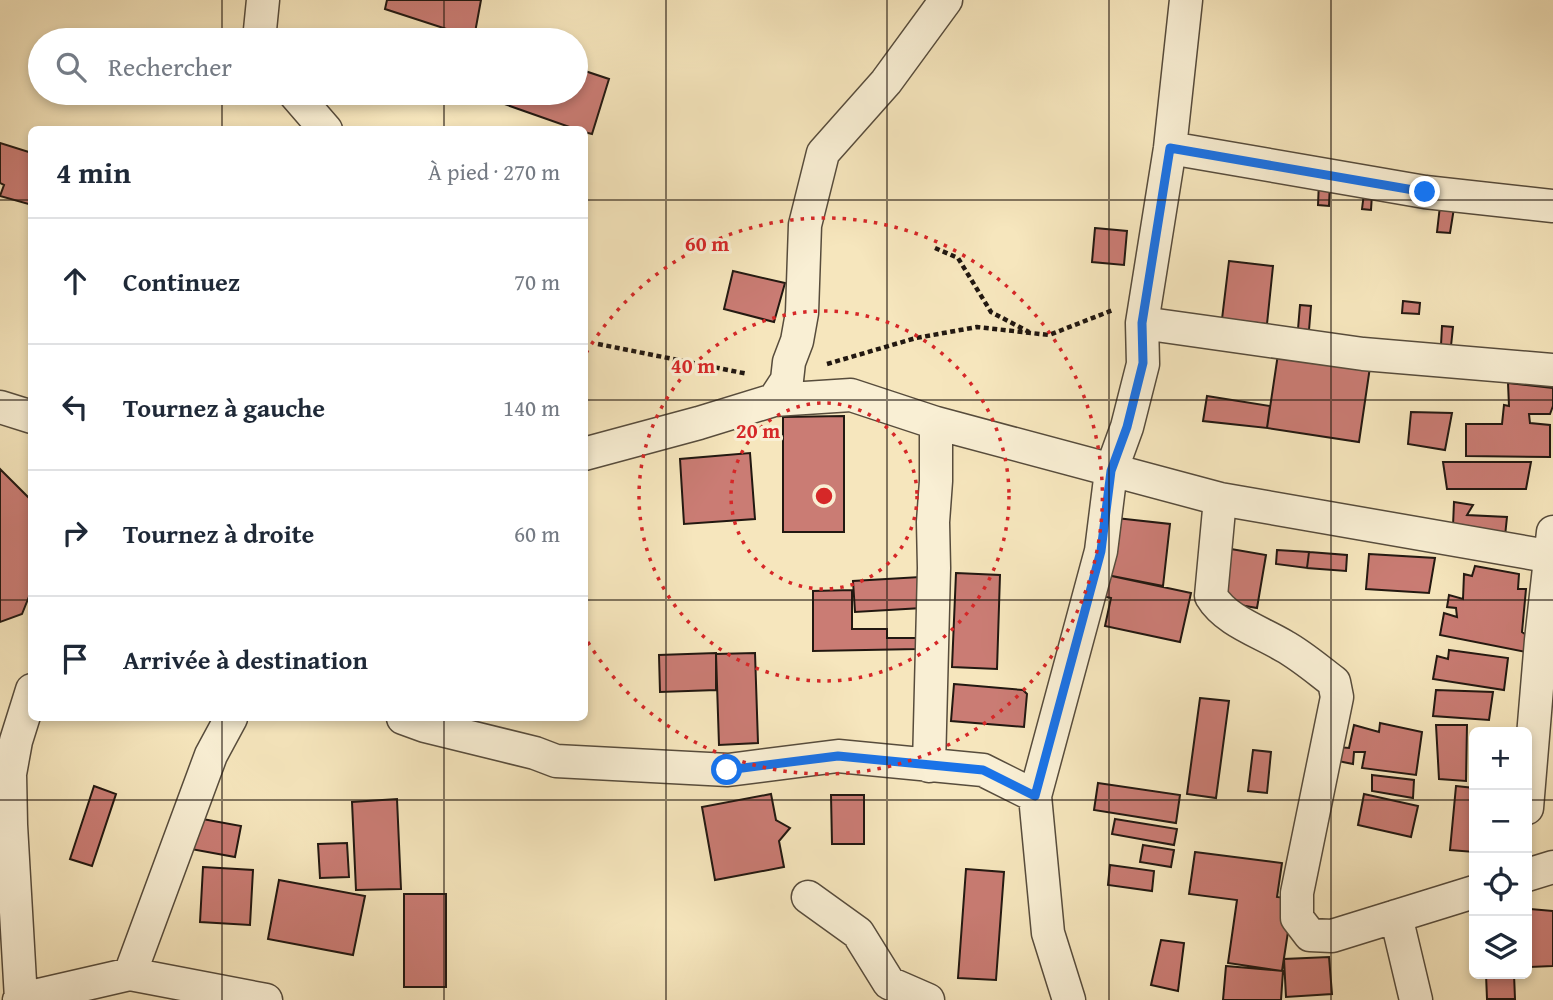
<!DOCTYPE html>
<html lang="fr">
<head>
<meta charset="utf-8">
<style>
	:root { --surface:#fff; --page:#f6f6f7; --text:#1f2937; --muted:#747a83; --line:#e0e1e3 }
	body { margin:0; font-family:"Gentium Book Plus",serif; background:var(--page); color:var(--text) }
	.controls { position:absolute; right:21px; bottom:21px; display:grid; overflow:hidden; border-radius:10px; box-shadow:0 4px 10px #0003 }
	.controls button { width:63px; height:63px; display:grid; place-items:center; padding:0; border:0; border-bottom:2px solid var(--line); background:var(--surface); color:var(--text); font:35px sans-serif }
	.stop { position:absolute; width:21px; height:21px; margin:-16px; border:5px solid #1a73e8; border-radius:50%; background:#fff }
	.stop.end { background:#1a73e8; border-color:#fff; box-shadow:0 2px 7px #0008 }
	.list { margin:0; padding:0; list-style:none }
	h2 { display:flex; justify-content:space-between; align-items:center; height:91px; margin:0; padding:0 28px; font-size:30px }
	h2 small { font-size:23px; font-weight:400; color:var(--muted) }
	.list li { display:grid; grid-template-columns:46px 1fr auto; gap:21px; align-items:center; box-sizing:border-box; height:126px; padding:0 28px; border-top:2px solid var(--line) }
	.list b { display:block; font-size:26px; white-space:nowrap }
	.list em { font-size:23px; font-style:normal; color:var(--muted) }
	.icon { flex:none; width:38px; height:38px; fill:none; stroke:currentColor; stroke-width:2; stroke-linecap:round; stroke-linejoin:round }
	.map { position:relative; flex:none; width:1553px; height:1000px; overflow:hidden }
	.search { position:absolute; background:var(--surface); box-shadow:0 4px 10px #0003; left:28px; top:28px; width:560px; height:77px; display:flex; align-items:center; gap:18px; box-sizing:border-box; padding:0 24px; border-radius:38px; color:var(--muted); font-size:26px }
	.panel { position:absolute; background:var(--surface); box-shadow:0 4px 10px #0003; left:28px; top:126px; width:560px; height:595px; border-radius:10px }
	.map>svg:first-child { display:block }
	.building { fill:#ca7c74; stroke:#221811; stroke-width:2 }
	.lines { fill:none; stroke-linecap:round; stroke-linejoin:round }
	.minor-casing { stroke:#574c3c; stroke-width:35 }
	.path { stroke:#221811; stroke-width:4.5; stroke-dasharray:5 3.5; stroke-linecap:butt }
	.minor { stroke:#f9efd4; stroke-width:32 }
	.route { stroke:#1a73e8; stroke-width:9 }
	.grid { fill:none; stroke:#221811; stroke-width:2; stroke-opacity:0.55 }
	.ring { fill:none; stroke:#d62828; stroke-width:3.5; stroke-dasharray:3.5 7 }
	.centre { fill:#d62828; stroke:#f9efd4; stroke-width:3.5 }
	.ring-label { font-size:21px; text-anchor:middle; font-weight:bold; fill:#d62828; stroke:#f9efd4; stroke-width:6; stroke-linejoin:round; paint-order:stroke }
</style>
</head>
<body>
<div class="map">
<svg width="1553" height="1000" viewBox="0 0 1553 1000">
	<rect width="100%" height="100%" fill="#f6e6bd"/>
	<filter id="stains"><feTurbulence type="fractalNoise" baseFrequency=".00286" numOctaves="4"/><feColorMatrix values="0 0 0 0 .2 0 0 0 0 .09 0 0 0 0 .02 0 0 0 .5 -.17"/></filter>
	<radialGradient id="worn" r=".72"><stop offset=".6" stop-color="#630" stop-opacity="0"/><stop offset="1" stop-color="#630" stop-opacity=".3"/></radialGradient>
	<!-- building -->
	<path class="building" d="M 387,0 L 481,0 L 474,38 L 385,9 Z
		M 576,68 L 609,79 L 592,134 L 584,132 L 584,130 L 578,130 L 490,99 L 492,93 L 576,93 Z
		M 0,143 L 32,153 L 32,205 L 0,196 L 4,185 L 0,183 Z
		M 1319,181 L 1330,182 L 1329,206 L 1318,205 Z
		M 1364,193 L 1372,194 L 1371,210 L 1362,209 Z
		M 1440,206 L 1454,208 L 1450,233 L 1437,232 Z
		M 1095,228 L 1127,231 L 1124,265 L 1092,262 Z
		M 1229,261 L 1273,266 L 1267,324 L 1222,319 Z
		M 733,271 L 785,283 L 774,322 L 724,309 Z
		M 1403,301 L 1420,303 L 1419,314 L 1402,313 Z
		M 1300,305 L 1311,306 L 1309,330 L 1298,329 Z
		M 1442,326 L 1453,327 L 1451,346 L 1441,345 Z
		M 1278,354 L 1370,367 L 1359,442 L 1267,428 Z
		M 1508,383 L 1553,388 L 1553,406 L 1550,414 L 1529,414 L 1530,423 L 1550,425 L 1550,457 L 1466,456 L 1466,424 L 1502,424 L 1504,405 L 1509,406 Z
		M 1207,396 L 1270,406 L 1267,428 L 1203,421 Z
		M 1411,412 L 1452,413 L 1445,450 L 1408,444 Z
		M 844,416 L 844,532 L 783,532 L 783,417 Z
		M 750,453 L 755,519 L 684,524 L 680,459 Z
		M 1443,462 L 1531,462 L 1526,489 L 1447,489 Z
		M 0,469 L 32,501 L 32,589 L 22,614 L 0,622 Z
		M 1454,502 L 1473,505 L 1467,515 L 1507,517 L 1505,536 L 1453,526 Z
		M 1116,518 L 1170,524 L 1163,586 L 1107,575 Z
		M 1231,549 L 1266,555 L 1257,608 L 1223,602 Z
		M 1277,550 L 1309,552 L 1307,568 L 1276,564 Z
		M 1309,552 L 1347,555 L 1346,571 L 1307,568 Z
		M 1369,554 L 1435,558 L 1429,593 L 1366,589 Z
		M 1475,566 L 1519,574 L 1518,589 L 1526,589 L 1522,632 L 1529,637 L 1526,652 L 1440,635 L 1444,613 L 1457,617 L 1456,608 L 1447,607 L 1449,595 L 1463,599 L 1464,574 L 1472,576 Z
		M 956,573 L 1000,575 L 997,669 L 952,667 Z
		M 1107,575 L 1191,593 L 1180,642 L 1105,626 L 1111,598 L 1102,596 Z
		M 920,577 L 922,608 L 855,612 L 853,581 Z
		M 852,590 L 852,629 L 887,629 L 887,638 L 917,638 L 918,649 L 813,651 L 813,591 Z
		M 1449,650 L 1508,658 L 1504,690 L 1433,679 L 1437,656 L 1448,659 Z
		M 716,653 L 716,690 L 660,692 L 659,655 Z
		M 755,653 L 758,743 L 719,745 L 716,654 Z
		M 954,684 L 1023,690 L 1027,694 L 1024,727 L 951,721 Z
		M 1436,690 L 1493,692 L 1489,720 L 1433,716 Z
		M 1200,698 L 1229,701 L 1216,798 L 1187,794 Z
		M 1380,723 L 1422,732 L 1416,775 L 1362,768 L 1365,752 L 1354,752 L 1353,764 L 1338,761 L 1338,747 L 1349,748 L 1354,725 L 1379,732 Z
		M 1436,725 L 1467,725 L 1466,781 L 1439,779 Z
		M 1253,750 L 1271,752 L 1267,793 L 1248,791 Z
		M 1372,775 L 1414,780 L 1413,798 L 1372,791 Z
		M 1098,783 L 1180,795 L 1176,823 L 1094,810 Z
		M 94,786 L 116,794 L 92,866 L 70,859 Z
		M 1456,786 L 1474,788 L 1474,852 L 1450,850 Z
		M 771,794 L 776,820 L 790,828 L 779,841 L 784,867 L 715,880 L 702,807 Z
		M 1364,794 L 1418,806 L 1411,837 L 1358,825 Z
		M 831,795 L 864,795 L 864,844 L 832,844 Z
		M 397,799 L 401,889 L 356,890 L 352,802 Z
		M 197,818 L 241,826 L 235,857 L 191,849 Z
		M 1115,819 L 1177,829 L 1174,845 L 1112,834 Z
		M 347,843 L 349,877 L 320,878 L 318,844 Z
		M 1143,845 L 1174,850 L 1171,867 L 1140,862 Z
		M 1195,852 L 1282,863 L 1277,897 L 1293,899 L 1282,971 L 1228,963 L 1237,900 L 1189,894 Z
		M 1110,865 L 1154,871 L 1152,891 L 1108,885 Z
		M 203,867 L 253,870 L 250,925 L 200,922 Z
		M 966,869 L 1004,872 L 996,980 L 958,978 Z
		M 279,880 L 365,896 L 353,955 L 268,939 Z
		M 404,894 L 446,894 L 446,987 L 404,987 Z
		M 1530,909 L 1553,911 L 1553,966 L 1530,967 Z
		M 1161,940 L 1184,943 L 1178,991 L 1151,985 Z
		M 1329,957 L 1332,994 L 1286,997 L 1284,959 Z
		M 1226,966 L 1283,971 L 1281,1000 L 1223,1000 Z
		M 1486,974 L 1514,974 L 1515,999 L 1487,999 Z"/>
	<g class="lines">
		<defs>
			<path id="minor" d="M 259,40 L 263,0
				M 294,93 L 326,130
				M 1170,148 L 1425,192 L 1553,206
				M 1142,323 L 1363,354 L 1553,370
				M 774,400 L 787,380 L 789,362 L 797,341 L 802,313 L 805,225 L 823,153 L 886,82 L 946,0
				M 0,407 L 32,417
				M 584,454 L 699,423 L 774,400 L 851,395 L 936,423 L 1220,499 L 1553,557
				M 1220,499 L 1211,596 C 1226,621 1259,631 1284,646 C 1302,656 1318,670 1334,682 L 1337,697 L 1297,893 L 1297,918 L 1310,935 L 1332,936 L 1474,892
				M 403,718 L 425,726 L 535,753 L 556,761 L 728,770 L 838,756 L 983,770 L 1035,796 L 1048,933 L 1069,1000
				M 929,766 L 934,568 L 933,522 L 936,481 L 936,423
				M 1035,796 L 1101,551 L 1111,471 L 1127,427 L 1143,364 L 1142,323 L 1170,148 L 1186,0
				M 1527,808 L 1541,640 L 1553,532
				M 1527,875 L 1553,867
				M 808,897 L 858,933 L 889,983 L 928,1000
				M 1396,916 L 1416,1000
				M 130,974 L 211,755 L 231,718
				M 21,999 L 130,974 L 266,1000
				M 19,1000 L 21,999 L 11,825 L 10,774 L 16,741 L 32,690"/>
		</defs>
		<!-- minor casing -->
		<use href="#minor" class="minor-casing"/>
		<!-- path -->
		<path class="path" d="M 935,248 L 958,258 L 991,312 L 1029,332
			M 598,344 L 748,374
			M 827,364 L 916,338 L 977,327 L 1049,335 L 1113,310"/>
		<!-- minor -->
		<use href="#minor" class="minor"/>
	</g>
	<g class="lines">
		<!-- route -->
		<path class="route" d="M 727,770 L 838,756 L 983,770 L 1035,796 L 1101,551 L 1111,471 L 1127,427 L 1143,363 L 1142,323 L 1170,148 L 1425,192"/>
	</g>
	<!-- grid -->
	<path class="grid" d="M 222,0 L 222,40M 444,0 L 444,40M 666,0 L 666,1000M 887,0 L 887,1000M 1109,0 L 1109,1000M 1331,0 L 1331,1000M 222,93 L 222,130M 444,93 L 444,130M 0,200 L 32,200M 584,200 L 1553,200M 0,400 L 32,400M 584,400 L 1553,400M 0,600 L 32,600M 584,600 L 1553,600M 222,718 L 222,1000M 444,718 L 444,1000M 0,800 L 1474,800M 1527,800 L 1553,800"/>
	<!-- distance rings -->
	<g class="ring">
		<circle cx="824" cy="496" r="93"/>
		<circle cx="824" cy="496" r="185"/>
		<path d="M586 353A278 278 0 1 1 586 639"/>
	</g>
	<circle cx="824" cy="496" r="10" class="centre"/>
	<g class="ring-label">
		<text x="707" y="251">60 m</text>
		<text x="693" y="373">40 m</text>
		<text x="758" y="438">20 m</text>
	</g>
	<rect width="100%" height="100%" filter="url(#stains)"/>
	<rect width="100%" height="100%" fill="url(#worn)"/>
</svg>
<div class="controls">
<button>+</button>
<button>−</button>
<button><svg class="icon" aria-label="locate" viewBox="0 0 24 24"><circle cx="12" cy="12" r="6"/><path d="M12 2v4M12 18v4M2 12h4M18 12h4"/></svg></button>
<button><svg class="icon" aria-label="layers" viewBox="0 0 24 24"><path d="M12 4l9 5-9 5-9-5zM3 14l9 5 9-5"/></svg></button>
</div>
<div class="stop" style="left:727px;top:770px"></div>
<div class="stop end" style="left:1425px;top:192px"></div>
<div class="search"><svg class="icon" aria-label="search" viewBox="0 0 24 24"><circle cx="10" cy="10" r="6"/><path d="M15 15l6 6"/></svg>Rechercher</div>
<section class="panel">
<h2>4 min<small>À pied · 270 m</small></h2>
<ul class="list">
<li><svg class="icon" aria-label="ahead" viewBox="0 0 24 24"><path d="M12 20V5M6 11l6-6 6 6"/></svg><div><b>Continuez</b></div><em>70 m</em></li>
<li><svg class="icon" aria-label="left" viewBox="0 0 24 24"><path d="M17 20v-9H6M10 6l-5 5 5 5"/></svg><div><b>Tournez à gauche</b></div><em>140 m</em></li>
<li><svg class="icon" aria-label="right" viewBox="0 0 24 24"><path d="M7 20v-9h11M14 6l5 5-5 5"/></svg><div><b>Tournez à droite</b></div><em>60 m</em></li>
<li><svg class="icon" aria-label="arrive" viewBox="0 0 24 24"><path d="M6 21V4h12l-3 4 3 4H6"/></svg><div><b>Arrivée à destination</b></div></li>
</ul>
</section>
</div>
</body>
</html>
